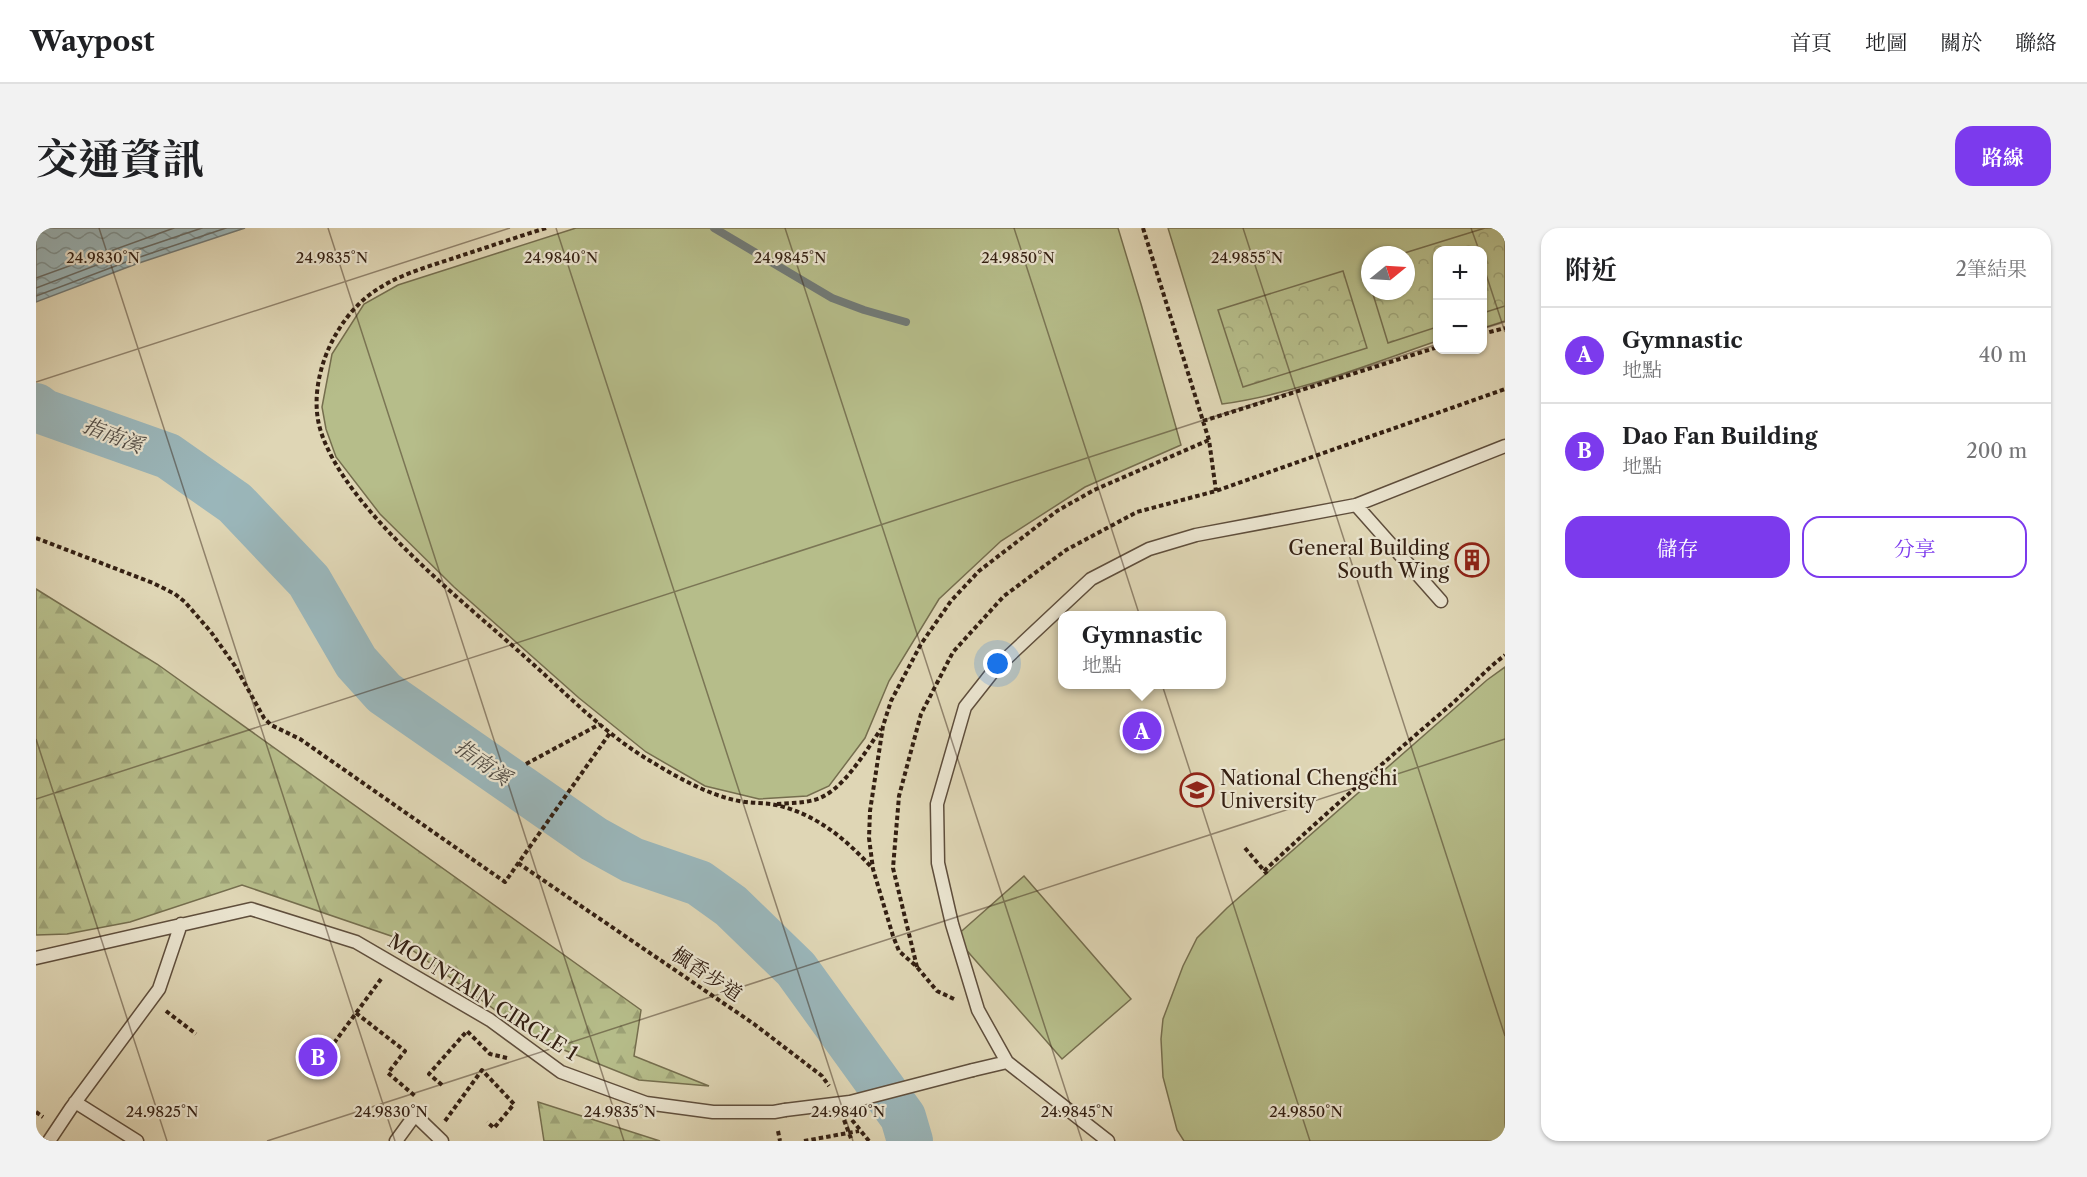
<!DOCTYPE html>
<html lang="zh-TW">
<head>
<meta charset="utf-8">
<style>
	:root { --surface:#fff; --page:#f2f2f2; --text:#202124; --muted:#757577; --line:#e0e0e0; --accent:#7c3aed }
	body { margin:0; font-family:"Libre Caslon Text","Noto Serif TC",serif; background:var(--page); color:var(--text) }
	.controls { position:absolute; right:18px; top:18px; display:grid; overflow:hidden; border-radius:12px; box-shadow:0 2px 4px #0004 }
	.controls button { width:54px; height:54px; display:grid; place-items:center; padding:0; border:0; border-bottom:2px solid var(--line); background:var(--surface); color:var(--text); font:30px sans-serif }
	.compass { position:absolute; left:1325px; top:18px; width:54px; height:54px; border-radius:50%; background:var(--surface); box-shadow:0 2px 4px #0004; rotate:72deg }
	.you { position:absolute; left:962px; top:436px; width:21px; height:21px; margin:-15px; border:4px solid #fff; border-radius:50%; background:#1a73e8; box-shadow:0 0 0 9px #1a73e833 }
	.badge { display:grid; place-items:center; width:39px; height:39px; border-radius:50%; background:var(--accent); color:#fff; font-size:20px; font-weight:700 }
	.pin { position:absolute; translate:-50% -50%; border:3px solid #fff; box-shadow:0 2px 6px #0006 }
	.popup { position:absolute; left:1022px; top:383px; width:168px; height:78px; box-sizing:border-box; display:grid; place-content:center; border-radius:12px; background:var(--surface); filter:drop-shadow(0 2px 4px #0005); font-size:20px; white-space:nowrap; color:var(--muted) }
	.popup b { font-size:22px; color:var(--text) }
	.popup::after { content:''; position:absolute; left:50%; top:100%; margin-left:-12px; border:12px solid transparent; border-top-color:var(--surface) }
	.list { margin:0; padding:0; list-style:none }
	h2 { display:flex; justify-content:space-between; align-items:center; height:78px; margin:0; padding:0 24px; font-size:26px }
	h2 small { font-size:20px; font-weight:400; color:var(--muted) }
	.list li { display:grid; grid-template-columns:39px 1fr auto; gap:18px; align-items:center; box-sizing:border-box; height:96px; padding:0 24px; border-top:2px solid var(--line) }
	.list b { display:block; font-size:22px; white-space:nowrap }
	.list p { margin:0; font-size:20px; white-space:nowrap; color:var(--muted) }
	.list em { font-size:20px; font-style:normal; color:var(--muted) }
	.actions { display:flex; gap:12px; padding:18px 24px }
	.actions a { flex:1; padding:14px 0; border:2px solid var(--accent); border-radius:18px; text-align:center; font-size:21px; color:var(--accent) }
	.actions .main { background:var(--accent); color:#fff }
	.map { position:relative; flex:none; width:1469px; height:913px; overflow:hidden; border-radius:18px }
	header { display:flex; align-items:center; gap:36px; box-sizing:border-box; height:84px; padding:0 30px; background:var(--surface); border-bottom:2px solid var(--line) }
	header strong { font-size:28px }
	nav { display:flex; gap:33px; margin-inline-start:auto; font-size:21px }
	.intro { display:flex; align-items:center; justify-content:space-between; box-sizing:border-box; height:144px; padding:0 36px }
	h1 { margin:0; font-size:42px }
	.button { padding:15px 27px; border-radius:18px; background:var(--accent); color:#fff; font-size:21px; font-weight:700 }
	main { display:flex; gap:36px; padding:0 36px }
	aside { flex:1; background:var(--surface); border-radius:18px; box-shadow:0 2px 4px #0004 }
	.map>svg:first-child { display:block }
	.grass { fill:#b6bd8a; stroke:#756e4e; stroke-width:1.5; fill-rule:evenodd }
	.forest { fill:url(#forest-firs); stroke:#756e4e; stroke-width:1.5 }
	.park { fill:url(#park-crowns); stroke:#756e4e; stroke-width:1.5 }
	.water { fill:url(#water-waves); stroke:#717a77; stroke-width:1.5 }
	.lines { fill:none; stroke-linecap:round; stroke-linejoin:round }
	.shore { stroke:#676b66; stroke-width:1.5 }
	.stream { stroke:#717a77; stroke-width:8 }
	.river { stroke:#9ab6ba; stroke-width:46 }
	.lane-casing { stroke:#5f4e3c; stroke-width:15 }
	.path { stroke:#342013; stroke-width:4; stroke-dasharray:4.5 3; stroke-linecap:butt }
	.lane { stroke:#eae4cf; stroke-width:12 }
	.lane-bridge-casing { stroke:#5f4e3c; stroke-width:15; stroke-linecap:butt }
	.lane-bridge { stroke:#eae4cf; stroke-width:12 }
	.ticks { fill:none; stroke:#342013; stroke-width:1.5; stroke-opacity:0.45 }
	.labels { text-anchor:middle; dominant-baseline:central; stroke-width:4.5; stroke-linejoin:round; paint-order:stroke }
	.poi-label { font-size:20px; fill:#342013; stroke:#eae4cf; text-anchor:end }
	.street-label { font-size:20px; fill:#342013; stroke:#eae4cf }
	.water-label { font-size:21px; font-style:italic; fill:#534d45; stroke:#eae4cf }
	.ticks-label { font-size:15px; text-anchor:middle; fill:#342013; stroke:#eae4cf; stroke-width:4.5; stroke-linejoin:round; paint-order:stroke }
</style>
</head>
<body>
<header>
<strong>Waypost</strong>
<nav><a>首頁</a><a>地圖</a><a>關於</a><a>聯絡</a></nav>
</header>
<div class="intro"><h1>交通資訊</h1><a class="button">路線</a></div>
<main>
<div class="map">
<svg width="1469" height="913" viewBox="0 0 1469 913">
	<defs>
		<pattern id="forest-firs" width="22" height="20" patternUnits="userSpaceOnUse" patternTransform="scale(1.5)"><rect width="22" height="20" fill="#b6bd8a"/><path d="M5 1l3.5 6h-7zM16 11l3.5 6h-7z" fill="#9da276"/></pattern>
		<pattern id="park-crowns" width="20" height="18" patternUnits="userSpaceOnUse" patternTransform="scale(1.5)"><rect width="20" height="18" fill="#b6bd8a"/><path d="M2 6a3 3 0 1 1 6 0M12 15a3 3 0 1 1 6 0" fill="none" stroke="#9da276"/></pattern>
		<pattern id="water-waves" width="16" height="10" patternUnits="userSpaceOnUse" patternTransform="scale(1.5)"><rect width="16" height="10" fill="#9ab6ba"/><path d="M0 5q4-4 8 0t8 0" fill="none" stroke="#7e9496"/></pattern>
	</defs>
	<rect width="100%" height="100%" fill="#dfd6b5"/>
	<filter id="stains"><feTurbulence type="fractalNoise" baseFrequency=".00333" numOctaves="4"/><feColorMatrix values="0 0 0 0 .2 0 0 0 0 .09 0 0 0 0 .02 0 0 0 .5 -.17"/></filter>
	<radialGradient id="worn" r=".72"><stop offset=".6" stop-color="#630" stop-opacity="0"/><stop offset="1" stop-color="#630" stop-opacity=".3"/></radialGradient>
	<!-- grass -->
	<path class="grass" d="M 540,0 L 1082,0 L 1105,76 L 1145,217 L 1049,259 L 965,313 L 903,371 L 853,453 L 829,510 L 793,558 L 771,568 L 723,571 L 669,558 L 610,524 L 543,470 L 418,359 L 344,286 L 300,229 L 290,201 L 286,179 L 296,126 L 328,76 L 362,57 Z
		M 1132,0 L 1469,0 L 1469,93 L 1447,100 L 1446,22 L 1402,22 L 1401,113 C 1331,137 1259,166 1186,176 ZM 1334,27 L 1370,27 L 1370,63 L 1334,63 Z
		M 1469,439 L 1469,913 L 1148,913 L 1141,902 L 1127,849 L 1125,811 L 1127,791 L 1147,738 L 1161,710 L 1191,680 L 1451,452 Z
		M 988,648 L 1095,771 L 1026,831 L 919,709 Z"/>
	<!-- forest -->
	<path class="forest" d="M 0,361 L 121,436 L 605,782 L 598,828 L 673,858 L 603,852 L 498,810 L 358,709 L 206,657 L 94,694 L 31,706 L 0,707 Z
		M 502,874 L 624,913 L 508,913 Z"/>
	<!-- park -->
	<path class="park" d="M 1449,0 L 1465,0 L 1469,14 L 1469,78 L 1447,85 L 1446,22 L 1402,22 L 1401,99 L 1352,115 L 1336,63 L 1370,63 L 1370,27 L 1362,27 Z
		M 1307,43 L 1331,120 L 1207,159 L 1182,82 Z"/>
	<!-- water -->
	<path class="water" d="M 0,0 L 209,0 L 100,36 L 0,74 Z"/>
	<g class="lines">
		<!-- shore -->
		<path class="shore" d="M 0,50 L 138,0
			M 0,60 L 95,24 L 166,0
			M 0,68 L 98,31 L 190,0"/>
		<!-- stream -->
		<path class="stream" d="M 678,0 L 796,70 L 828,82 L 870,94"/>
		<!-- river -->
		<path class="river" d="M 0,178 L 8,184 L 132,228 L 199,275 L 273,353 L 320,434 L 348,465 L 558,611 L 596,632 L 663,655 L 695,678 L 760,741 L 867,889 L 874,913"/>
		<defs>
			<path id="lane" d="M 1320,277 L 1405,373
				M 0,730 L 215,681 L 320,714 L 454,792 L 525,844 L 610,875 L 677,884 L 738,884 L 749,882
				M 937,842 L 971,834
				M 39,874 L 101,913
				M 13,913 L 35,880 L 123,761 L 145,696
				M 360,913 L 379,887 L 406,913
				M 1072,913 L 971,834 L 942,782 L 916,696 L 902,635 L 901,576 L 929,479 L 959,441 L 1055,351 L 1113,321 L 1160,307 L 1320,277 L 1469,218"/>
		</defs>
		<!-- lane casing -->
		<use href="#lane" class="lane-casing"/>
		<!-- path -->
		<path class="path" d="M 510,0 C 481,9 452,19 424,28 C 389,40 350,49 323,76 C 292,106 271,161 285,204 C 311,283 426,372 488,428 C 529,464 568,506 616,534 C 643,550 672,567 703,573 C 714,575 725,575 735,576 C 778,584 809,610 837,641
			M 1107,0 L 1167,193 L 1173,212 L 1180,263
			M 1446,106 L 1469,100
			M 1167,193 L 1402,119
			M 0,310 L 117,355 L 139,366 L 149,374 L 175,404 L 199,438 L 228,490 L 235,497 L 264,511 L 469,654 L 574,505
			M 490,536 L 564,496
			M 741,576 C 753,575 767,575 778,572 C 806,565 829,524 845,501
			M 1209,620 L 1231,646
			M 482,635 L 718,796 L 786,848 L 793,858
			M 1228,643 C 1288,587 1349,533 1411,480 C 1431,463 1448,443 1469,427
			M 881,739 L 857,640 L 863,568 L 885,486 L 917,424 L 968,368 L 1030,322 L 1101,284 L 1180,263 L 1469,161
			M 918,771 L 901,763 L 881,739 L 863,723 L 857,708 L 837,641 L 833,610 L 834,583 L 847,498 L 855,473 L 885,416 L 915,373 L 943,343 L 1021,283 L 1058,262 L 1173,212
			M 130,783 L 160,806
			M 320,785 L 369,823 L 352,845 L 379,868
			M 298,815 L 345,751
			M 406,857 L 393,846 L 431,803 L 454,826 L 471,830
			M 0,884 L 7,889
			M 808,892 L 816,913
			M 816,892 L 833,913
			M 409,893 L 446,842 L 478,876 L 458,900 L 451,894
			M 742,903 L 744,913
			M 768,913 L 823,903"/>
		<!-- lane -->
		<use href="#lane" class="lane"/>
		<defs>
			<path id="lane-bridge" d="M 749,882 L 814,874 L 937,842"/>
		</defs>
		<!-- lane-bridge casing -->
		<use href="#lane-bridge" class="lane-bridge-casing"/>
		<!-- lane-bridge -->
		<use href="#lane-bridge" class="lane-bridge"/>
	</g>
	<!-- ticks -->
	<path class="ticks" d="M 63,0 L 359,913M 292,0 L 588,913M 520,0 L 817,913M 749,0 L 1046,913M 978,0 L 1274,913M 1207,0 L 1469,808M 1435,0 L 1443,22M 1446,34 L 1469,104M 1446,101 L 1469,94M 0,154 L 474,0M 0,511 L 131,913M 0,571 L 1402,116M 231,913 L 1469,511"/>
	<!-- icons -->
	<defs>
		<symbol id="building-ring" viewBox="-11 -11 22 22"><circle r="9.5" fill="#eae4cf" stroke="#8f2418" stroke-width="1.5"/><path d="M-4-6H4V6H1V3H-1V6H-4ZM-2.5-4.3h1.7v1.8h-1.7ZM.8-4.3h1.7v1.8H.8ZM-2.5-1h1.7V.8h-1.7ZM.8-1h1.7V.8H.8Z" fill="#8f2418"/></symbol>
		<symbol id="university-ring" viewBox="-11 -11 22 22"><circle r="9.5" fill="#eae4cf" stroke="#8f2418" stroke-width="1.5"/><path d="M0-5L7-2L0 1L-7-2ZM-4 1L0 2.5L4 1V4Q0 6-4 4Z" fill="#8f2418"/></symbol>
	</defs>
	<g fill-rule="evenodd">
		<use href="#building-ring" x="1417" y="313" width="38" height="38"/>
		<use href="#university-ring" x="1142" y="543" width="38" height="38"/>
	</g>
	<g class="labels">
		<!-- poi labels -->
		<g class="poi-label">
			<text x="1413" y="320">General Building<tspan x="1413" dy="23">South Wing</tspan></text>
			<text x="1184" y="550" text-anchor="start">National Chengchi<tspan x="1184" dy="23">University</tspan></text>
		</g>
		<!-- street labels -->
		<g class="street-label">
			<text transform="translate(671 746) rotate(34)">楓香步道</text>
			<text transform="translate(447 769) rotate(32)">MOUNTAIN CIRCLE 1</text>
		</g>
		<!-- water labels -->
		<g class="water-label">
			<text transform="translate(77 207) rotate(21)">指南溪</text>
			<text transform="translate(447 534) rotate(35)">指南溪</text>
		</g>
	</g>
	<g class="ticks-label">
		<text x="67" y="35">24.9830°N</text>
		<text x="296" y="35">24.9835°N</text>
		<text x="525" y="35">24.9840°N</text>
		<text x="754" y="35">24.9845°N</text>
		<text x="982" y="35">24.9850°N</text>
		<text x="1211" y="35">24.9855°N</text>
		<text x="126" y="889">24.9825°N</text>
		<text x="355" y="889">24.9830°N</text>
		<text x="584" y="889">24.9835°N</text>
		<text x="812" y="889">24.9840°N</text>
		<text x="1041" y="889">24.9845°N</text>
		<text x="1270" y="889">24.9850°N</text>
	</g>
	<rect width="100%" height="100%" filter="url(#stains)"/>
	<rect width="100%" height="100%" fill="url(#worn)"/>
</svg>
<div class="controls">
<button>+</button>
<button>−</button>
</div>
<svg class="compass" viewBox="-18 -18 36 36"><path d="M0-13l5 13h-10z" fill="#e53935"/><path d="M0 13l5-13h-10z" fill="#757577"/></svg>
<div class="you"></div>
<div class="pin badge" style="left:1106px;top:503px">A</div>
<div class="popup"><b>Gymnastic</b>地點</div>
<div class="pin badge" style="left:282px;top:829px">B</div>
</div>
<aside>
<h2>附近<small>2筆結果</small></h2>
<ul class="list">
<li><span class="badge">A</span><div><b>Gymnastic</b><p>地點</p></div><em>40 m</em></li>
<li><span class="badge">B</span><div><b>Dao Fan Building</b><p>地點</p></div><em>200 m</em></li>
</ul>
<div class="actions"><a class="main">儲存</a><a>分享</a></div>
</aside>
</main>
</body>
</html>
